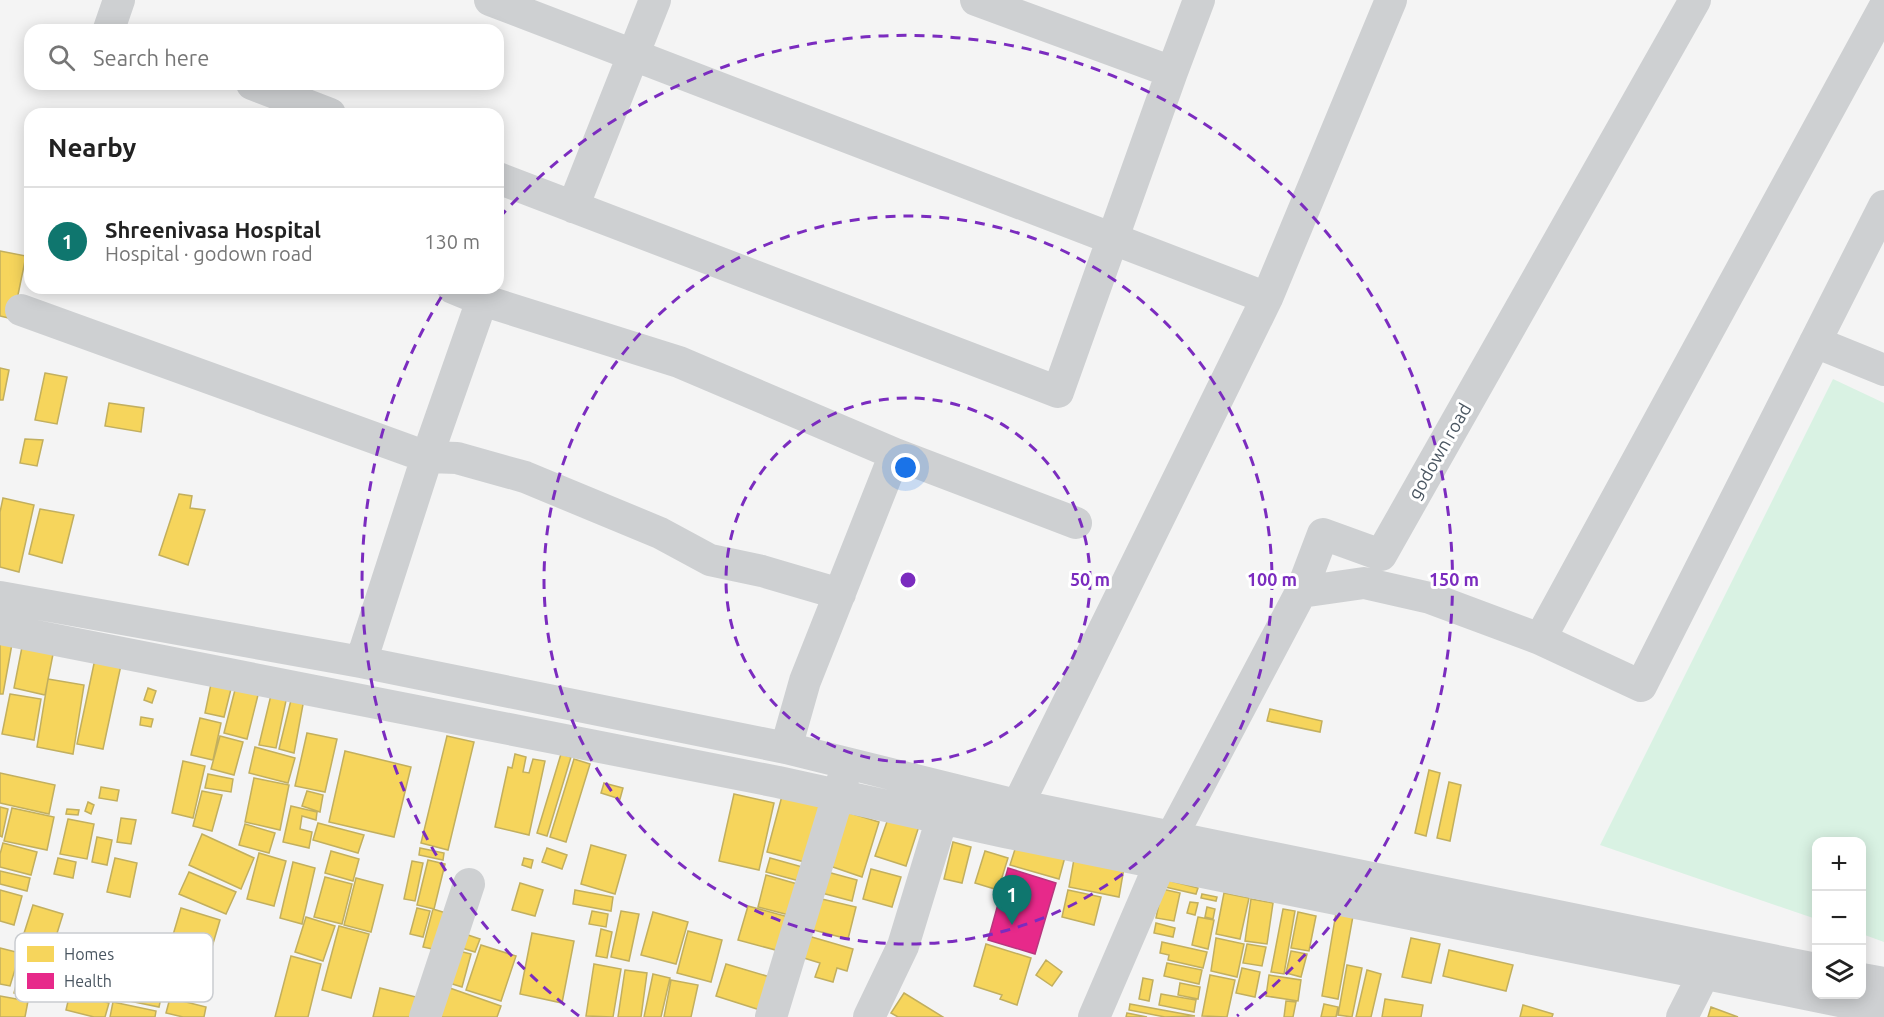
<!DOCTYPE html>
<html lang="en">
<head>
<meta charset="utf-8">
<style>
	:root { --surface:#fff; --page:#f6f6f6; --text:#222; --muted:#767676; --line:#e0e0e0; --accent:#0f766e }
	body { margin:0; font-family:Ubuntu,sans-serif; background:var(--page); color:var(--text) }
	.controls { position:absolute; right:18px; bottom:18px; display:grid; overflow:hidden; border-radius:12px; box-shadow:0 3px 15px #0003 }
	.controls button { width:54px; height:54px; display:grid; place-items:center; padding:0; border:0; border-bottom:2px solid var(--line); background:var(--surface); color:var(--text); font:30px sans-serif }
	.you { position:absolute; left:906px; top:468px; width:21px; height:21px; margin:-15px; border:4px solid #fff; border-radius:50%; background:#1a73e8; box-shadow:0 0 0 9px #1a73e833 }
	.badge { display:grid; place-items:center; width:39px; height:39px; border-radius:50%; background:var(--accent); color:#fff; font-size:20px; font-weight:700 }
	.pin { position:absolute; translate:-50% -50px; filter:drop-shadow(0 2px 3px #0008) }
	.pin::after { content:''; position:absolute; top:32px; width:21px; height:18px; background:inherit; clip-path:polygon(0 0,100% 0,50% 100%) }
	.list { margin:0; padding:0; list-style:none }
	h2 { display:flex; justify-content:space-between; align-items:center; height:78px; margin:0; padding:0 24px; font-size:26px }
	h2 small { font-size:20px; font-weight:400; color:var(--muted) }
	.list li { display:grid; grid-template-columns:39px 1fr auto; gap:18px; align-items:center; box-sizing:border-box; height:108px; padding:0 24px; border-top:2px solid var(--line) }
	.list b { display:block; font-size:22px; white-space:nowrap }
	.list p { margin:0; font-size:20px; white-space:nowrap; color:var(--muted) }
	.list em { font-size:20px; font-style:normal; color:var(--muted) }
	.icon { flex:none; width:33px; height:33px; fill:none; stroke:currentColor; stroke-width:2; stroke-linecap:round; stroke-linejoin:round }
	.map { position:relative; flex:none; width:1884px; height:1017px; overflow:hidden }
	.search { position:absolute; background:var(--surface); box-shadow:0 3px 15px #0003; left:24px; top:24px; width:480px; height:66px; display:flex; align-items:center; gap:15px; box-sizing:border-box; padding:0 21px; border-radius:18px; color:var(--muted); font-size:22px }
	.panel { position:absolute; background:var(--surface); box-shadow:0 3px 15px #0003; left:24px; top:108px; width:480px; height:186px; border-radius:18px }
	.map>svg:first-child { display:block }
	.green { fill:#d9f2e3 }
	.homes { fill:#f6d55c; stroke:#c2af5e; stroke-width:1.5 }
	.health { fill:#e7298a; stroke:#b8367e; stroke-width:1.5 }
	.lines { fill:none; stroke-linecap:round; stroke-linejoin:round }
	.minor { stroke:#ced0d2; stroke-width:32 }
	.ring { fill:none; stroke:#7b2cbf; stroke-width:3; stroke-dasharray:10 8 }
	.labels { text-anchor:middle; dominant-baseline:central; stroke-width:6; stroke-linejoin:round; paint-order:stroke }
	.street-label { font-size:18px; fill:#4a5661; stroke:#fff }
	.key { fill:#fff; stroke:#c9ccd0; stroke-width:1.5 }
	.key-label { font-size:16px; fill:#4a5661 }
	.centre { fill:#7b2cbf; stroke:#fff; stroke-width:3 }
	.ring-label { font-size:18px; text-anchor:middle; font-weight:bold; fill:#7b2cbf; stroke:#fff; stroke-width:6; stroke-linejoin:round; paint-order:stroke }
</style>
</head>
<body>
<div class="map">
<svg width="1884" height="1017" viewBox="0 0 1884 1017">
	<rect width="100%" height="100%" fill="#f4f4f4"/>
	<!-- green -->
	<path class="green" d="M 1833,379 L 1884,403 L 1884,942 L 1862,934 L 1862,842 L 1816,842 L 1816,919 L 1600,845 Z"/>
	<!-- homes -->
	<path class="homes" d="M 0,251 L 26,256 L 13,319 L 0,316 Z
		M 0,368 L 9,370 L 3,400 L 0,400 Z
		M 45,373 L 67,377 L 57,424 L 35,420 Z
		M 109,403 L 144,408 L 141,432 L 105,426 Z
		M 25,439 L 43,440 L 37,466 L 20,463 Z
		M 179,494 L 192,496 L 190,508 L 205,510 L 188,565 L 159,555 Z
		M 3,498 L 34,505 L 19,572 L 0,567 L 0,512 Z
		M 40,509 L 74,515 L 62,563 L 29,554 Z
		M 0,642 L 12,644 L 3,694 L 0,694 Z
		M 23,642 L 54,649 L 45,695 L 14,688 Z
		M 95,659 L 121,665 L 103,749 L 77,744 Z
		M 48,679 L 84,685 L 73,754 L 37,747 Z
		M 211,684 L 231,689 L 224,717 L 205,713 Z
		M 236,686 L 259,691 L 247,739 L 224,733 Z
		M 148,688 L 156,691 L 152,703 L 144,700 Z
		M 10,694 L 41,699 L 34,740 L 2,734 Z
		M 271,695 L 287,696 L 276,748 L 259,745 Z
		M 292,696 L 304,699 L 294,753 L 279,749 Z
		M 1270,709 L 1322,721 L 1320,732 L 1267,721 Z
		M 141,717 L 153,719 L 151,727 L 140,725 Z
		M 200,718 L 221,723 L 213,760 L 191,755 Z
		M 307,733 L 337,739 L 325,792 L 295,786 Z
		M 220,736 L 243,742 L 234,775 L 211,769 Z
		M 447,736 L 474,742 L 448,850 L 421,843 Z
		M 255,747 L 295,758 L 288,783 L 249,773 Z
		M 345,751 L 411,767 L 394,837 L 329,822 Z
		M 515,754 L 526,757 L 523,772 L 529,773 L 533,759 L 545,761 L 529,835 L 495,827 L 508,767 L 512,768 Z
		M 561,754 L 571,757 L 547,836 L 537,833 Z
		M 574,759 L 590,764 L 566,842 L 550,837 Z
		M 183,761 L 205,766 L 193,818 L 172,813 Z
		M 1429,770 L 1440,773 L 1426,836 L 1415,833 Z
		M 0,773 L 55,785 L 49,814 L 0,803 Z
		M 208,774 L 233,779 L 231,792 L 205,788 Z
		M 254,778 L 289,785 L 280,830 L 245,822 Z
		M 1449,782 L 1461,785 L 1450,841 L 1437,838 Z
		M 604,783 L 623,788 L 620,799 L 601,793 Z
		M 101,787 L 119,790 L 117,801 L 99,798 Z
		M 202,791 L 222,795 L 212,831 L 193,826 Z
		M 307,791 L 323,795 L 320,812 L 302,806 Z
		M 734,794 L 774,803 L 759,870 L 719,861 Z
		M 782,796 L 826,808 L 812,864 L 767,852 Z
		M 88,802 L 94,805 L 91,814 L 85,811 Z
		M 291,806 L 317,812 L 316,820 L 302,816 L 300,829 L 312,832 L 309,848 L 283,842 Z
		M 0,807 L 8,809 L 2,837 L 0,836 Z
		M 12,808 L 54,817 L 47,850 L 4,841 Z
		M 67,809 L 79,810 L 78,815 L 66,814 Z
		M 840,810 L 879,822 L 862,877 L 824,864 Z
		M 889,816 L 919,826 L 906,866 L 875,856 Z
		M 121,818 L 136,820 L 131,844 L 117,842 Z
		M 68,819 L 94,824 L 87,859 L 60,854 Z
		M 318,823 L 364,835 L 358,853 L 313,840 Z
		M 245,824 L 275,833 L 269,853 L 239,845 Z
		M 202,834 L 254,858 L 241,889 L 189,865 Z
		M 97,837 L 112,840 L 107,865 L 92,862 Z
		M 953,842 L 971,847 L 962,883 L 944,879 Z
		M 3,843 L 37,852 L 31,875 L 0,867 L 0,854 Z
		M 1017,843 L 1065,857 L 1059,879 L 1010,865 Z
		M 591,845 L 626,855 L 615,894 L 581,884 Z
		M 420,848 L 444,853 L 443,860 L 419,855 Z
		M 547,848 L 567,855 L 562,869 L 542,862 Z
		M 331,851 L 359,859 L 353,881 L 325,873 Z
		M 985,851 L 1008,858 L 998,890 L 975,883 Z
		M 259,853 L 286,861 L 274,906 L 247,899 Z
		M 58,858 L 76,862 L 73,878 L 54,874 Z
		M 115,858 L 137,863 L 130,897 L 107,892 Z
		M 524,858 L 533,860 L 531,868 L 522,865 Z
		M 770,858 L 806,868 L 803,882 L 766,872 Z
		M 1074,859 L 1124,868 L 1119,897 L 1069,887 Z
		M 428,860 L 445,864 L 434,909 L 417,905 Z
		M 412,861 L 423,863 L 415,901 L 404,899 Z
		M 293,862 L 315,868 L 302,924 L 280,918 Z
		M 871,869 L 901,877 L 892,907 L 863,899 Z
		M 820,870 L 857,880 L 852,901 L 814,891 Z
		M 0,871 L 30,878 L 27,891 L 0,884 Z
		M 189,872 L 236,892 L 226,914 L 179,894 Z
		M 766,875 L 801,885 L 793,916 L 758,907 Z
		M 325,877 L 352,884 L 342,924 L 314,917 Z
		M 356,878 L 383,885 L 371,932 L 344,925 Z
		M 1167,880 L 1198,888 L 1196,894 L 1165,887 Z
		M 520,883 L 543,890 L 535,916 L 512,910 Z
		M 1162,889 L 1180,893 L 1174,921 L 1156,918 Z
		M 0,890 L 22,896 L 14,925 L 0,921 Z
		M 575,890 L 613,897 L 611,911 L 573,904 Z
		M 1068,890 L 1101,897 L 1094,925 L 1062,917 Z
		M 1224,893 L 1249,898 L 1240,939 L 1216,934 Z
		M 1202,894 L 1217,897 L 1216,901 L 1201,898 Z
		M 809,896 L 856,907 L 848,939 L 802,927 Z
		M 1251,899 L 1273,903 L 1267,944 L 1245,941 Z
		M 1190,902 L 1198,903 L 1195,915 L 1187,913 Z
		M 33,905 L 63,914 L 49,959 L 19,949 Z
		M 748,906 L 792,918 L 783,952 L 738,940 Z
		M 1207,907 L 1215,909 L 1213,919 L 1205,917 Z
		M 181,908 L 220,920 L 212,947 L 173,935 Z
		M 417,908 L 430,911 L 423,937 L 410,934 Z
		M 433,909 L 446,913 L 437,950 L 423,947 Z
		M 1283,909 L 1295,911 L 1284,974 L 1271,972 Z
		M 592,911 L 608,914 L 606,927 L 589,924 Z
		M 621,911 L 639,914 L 629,961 L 611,957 Z
		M 653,912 L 688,922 L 676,964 L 641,955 Z
		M 1298,912 L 1316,916 L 1309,951 L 1291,948 Z
		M 1336,913 L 1353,916 L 1338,999 L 1322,996 Z
		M 306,917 L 335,926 L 323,961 L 295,952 Z
		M 1198,917 L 1214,920 L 1208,949 L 1192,945 Z
		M 1156,923 L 1175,928 L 1173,937 L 1154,933 Z
		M 339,926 L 369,934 L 351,998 L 322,990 Z
		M 601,929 L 612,932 L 607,958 L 596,956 Z
		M 688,931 L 722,940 L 711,982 L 677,973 Z
		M 459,932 L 480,939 L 475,952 L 455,946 Z
		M 532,933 L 574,941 L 562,1003 L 520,994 Z
		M 798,933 L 853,949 L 847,971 L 837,968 L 833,982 L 815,977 L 820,963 L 791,954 Z
		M 1216,938 L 1244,944 L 1237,977 L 1211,971 Z
		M 1411,938 L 1440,944 L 1431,983 L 1402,977 Z
		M 1162,942 L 1207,952 L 1203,968 L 1168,960 L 1169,955 L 1160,953 Z
		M 986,944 L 1031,958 L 1017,1005 L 1000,999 L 1002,995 L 974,986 Z
		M 1247,944 L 1266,947 L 1262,966 L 1243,963 Z
		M 481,945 L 516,956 L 501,1001 L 466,990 Z
		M 0,948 L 20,953 L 10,986 L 0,984 Z
		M 455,950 L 471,954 L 462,987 L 446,982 Z
		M 1449,950 L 1513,965 L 1506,991 L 1443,976 Z
		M 1291,951 L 1307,954 L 1301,977 L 1286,973 Z
		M 291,956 L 321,964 L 308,1017 L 275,1017 Z
		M 1046,960 L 1062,972 L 1052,986 L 1036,975 Z
		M 1167,963 L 1202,970 L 1199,984 L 1164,976 Z
		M 594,964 L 621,969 L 613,1017 L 586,1016 Z
		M 726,964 L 770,977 L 760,1010 L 716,996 Z
		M 1347,965 L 1362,968 L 1352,1017 L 1338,1015 Z
		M 21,966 L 52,974 L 44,1001 L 14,993 Z
		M 1242,968 L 1260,972 L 1255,997 L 1236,993 Z
		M 625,970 L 647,973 L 641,1017 L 618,1017 Z
		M 1367,970 L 1381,974 L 1371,1017 L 1356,1017 Z
		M 653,974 L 670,978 L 661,1017 L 644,1017 Z
		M 1210,975 L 1235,980 L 1227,1017 L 1202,1016 Z
		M 1269,975 L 1301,980 L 1298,1001 L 1266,996 Z
		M 1143,978 L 1153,980 L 1149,1001 L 1139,999 Z
		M 671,980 L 698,985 L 691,1017 L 664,1017 Z
		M 1180,983 L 1200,987 L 1198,999 L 1178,995 Z
		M 444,986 L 501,1006 L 497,1017 L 440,1017 Z
		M 132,987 L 162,993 L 159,1007 L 129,1001 Z
		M 380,988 L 416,997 L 411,1017 L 373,1017 Z
		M 70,993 L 109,1003 L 105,1017 L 94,1017 L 66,1010 Z
		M 904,993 L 943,1017 L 898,1017 L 891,1013 Z
		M 1161,994 L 1196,1000 L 1194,1012 L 1159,1005 Z
		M 0,996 L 28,1001 L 25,1017 L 0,1017 Z
		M 170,998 L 206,1007 L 204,1017 L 183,1017 L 166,1013 Z
		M 1385,999 L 1423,1005 L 1421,1017 L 1382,1017 Z
		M 1286,1001 L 1296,1002 L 1293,1017 L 1284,1017 Z
		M 113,1002 L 156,1011 L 155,1017 L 110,1017 Z
		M 1130,1004 L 1195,1016 L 1165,1017 L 1129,1010 Z
		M 1324,1004 L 1338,1007 L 1336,1017 L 1321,1017 Z
		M 1523,1005 L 1553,1014 L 1552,1017 L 1520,1017 Z
		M 1711,1007 L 1738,1017 L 1708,1017 Z
		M 1127,1013 L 1147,1017 L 1126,1017 Z"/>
	<!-- health -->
	<path class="health" d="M 1008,868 L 1056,883 L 1035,954 L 988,940 Z"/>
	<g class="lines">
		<!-- minor -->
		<path class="minor" d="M 490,0 L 1267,298
			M 111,30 L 109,29 L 119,0
			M 1172,72 L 1199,0
			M 252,84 L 330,114
			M 498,178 L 1058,392 L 1172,72 L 976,0
			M 573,207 L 655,0
			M 482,300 L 679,362 L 895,454 L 805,681 L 786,748
			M 21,310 L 427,457 L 457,458 L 525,477 L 660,533 L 710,560 L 762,571 L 840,594
			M 1815,342 L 1884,370
			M 895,454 L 1076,523
			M 1301,592 L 1364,583 L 1430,598 L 1540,639 L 1641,686 L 1884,206
			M 0,597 L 361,662 L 786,748 L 1016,805 L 1816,969
			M 0,629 L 778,782 L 1005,832 L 1884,1010
			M 1540,639 L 1884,8
			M 361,662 L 427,457 L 482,300 L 453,288
			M 1009,823 L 1267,298 L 1391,0
			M 1862,979 L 1884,983
			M 425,1017 L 469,884
			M 771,1017 L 844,776
			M 869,1017 L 903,946 L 942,818
			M 1094,1017 L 1172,836 L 1301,592 L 1323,534 L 1381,555 L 1695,0
			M 1682,1017 L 1713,956"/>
	</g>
	<!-- distance rings -->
	<g class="ring">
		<circle cx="908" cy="580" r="182"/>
		<circle cx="908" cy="580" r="364"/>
		<path d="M579 1016A546 546 0 0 1 445 291M499 218A546 546 0 1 1 1237 1016"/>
	</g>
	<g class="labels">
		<!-- street labels -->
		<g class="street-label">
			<text transform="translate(1439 451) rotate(-60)">godown road</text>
		</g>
	</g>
	<!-- legend -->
	<rect x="15" y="933" width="198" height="69" rx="9" class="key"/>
	<rect x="27" y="946" width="27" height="16" fill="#f6d55c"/>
	<rect x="27" y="973" width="27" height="16" fill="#e7298a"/>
	<g class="key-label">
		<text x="64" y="960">Homes</text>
		<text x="64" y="987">Health</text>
	</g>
	<circle cx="908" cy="580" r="9" class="centre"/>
	<g class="ring-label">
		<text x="1090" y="586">50 m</text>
		<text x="1272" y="586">100 m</text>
		<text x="1454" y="586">150 m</text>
	</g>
</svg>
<div class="controls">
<button>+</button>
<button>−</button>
<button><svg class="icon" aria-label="layers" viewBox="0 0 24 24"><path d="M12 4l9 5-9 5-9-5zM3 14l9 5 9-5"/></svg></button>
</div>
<div class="you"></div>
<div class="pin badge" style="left:1012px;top:925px">1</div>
<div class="search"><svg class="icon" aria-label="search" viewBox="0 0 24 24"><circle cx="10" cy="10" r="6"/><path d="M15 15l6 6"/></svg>Search here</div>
<section class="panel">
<h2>Nearby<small></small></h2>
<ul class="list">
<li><span class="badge">1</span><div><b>Shreenivasa Hospital</b><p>Hospital · godown road</p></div><em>130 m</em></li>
</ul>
</section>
</div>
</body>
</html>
